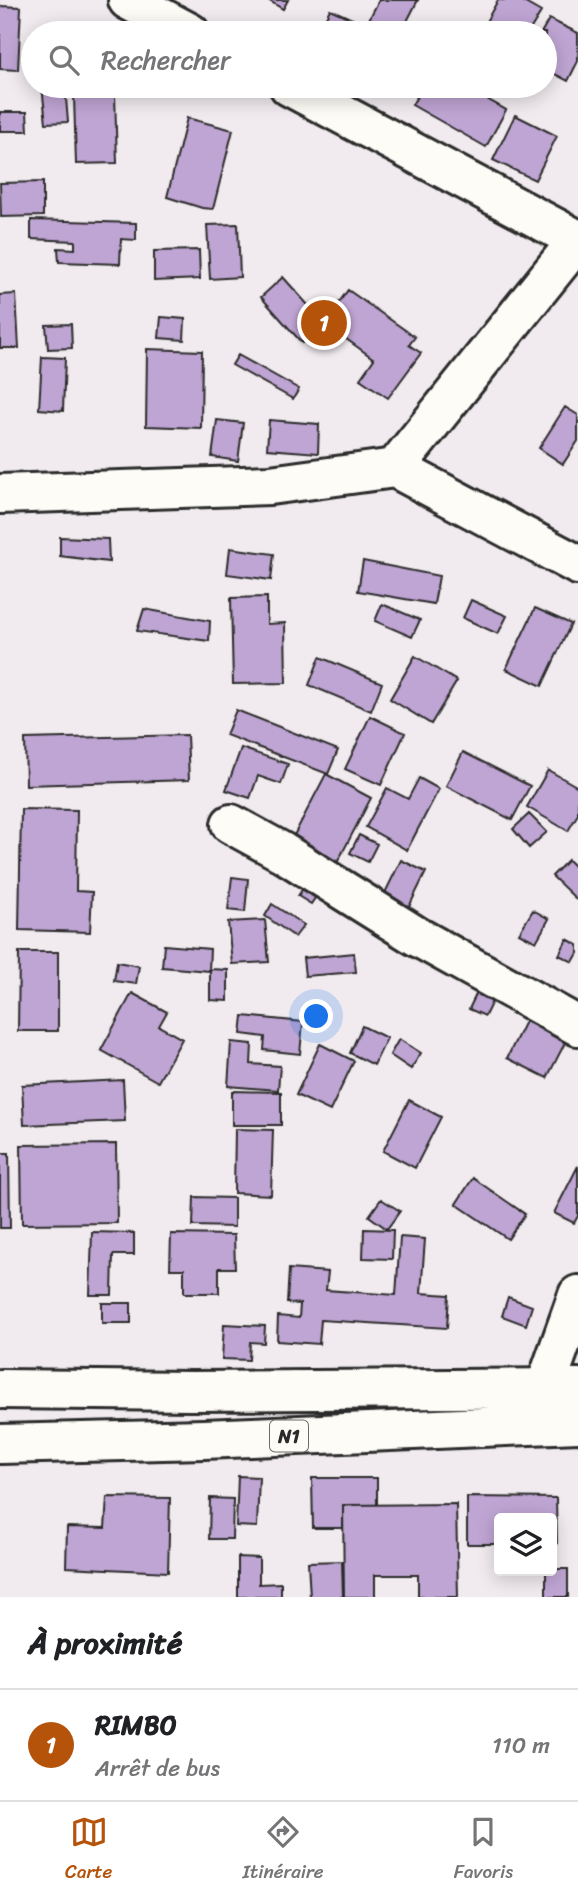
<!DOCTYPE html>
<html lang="fr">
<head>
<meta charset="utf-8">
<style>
	:root { --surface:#fff; --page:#f2f2f2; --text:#202124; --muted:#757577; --line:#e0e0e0; --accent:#b45309 }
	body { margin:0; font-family:Sriracha,sans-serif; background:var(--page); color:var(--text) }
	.controls { position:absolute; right:21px; bottom:21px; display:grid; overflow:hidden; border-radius:7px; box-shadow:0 4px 18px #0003 }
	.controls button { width:63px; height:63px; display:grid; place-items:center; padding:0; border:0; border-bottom:2px solid var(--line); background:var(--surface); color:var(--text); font:35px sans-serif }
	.you { position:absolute; left:317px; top:1017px; width:24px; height:24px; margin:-18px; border:5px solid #fff; border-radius:50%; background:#1a73e8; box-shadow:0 0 0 10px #1a73e833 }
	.badge { display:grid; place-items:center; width:46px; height:46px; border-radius:50%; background:var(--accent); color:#fff; font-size:23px; font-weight:700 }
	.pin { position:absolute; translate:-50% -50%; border:4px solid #fff; box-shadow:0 2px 7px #0006 }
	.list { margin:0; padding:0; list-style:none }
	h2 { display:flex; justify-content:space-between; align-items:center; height:91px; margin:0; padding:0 28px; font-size:30px }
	h2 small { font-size:23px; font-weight:400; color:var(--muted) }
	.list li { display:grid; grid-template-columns:46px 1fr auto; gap:21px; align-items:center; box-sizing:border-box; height:112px; padding:0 28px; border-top:2px solid var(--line) }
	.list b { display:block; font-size:26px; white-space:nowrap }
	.list p { margin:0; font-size:23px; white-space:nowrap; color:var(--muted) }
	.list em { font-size:23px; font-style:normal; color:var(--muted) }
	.icon { flex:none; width:38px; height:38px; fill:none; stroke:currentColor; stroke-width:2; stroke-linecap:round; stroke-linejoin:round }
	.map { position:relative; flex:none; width:578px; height:1597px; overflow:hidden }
	.search { position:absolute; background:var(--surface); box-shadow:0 4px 18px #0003; left:21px; right:21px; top:21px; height:77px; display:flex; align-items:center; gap:18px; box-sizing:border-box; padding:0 24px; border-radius:38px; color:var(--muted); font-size:26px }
	.sheet { height:203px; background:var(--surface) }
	nav { display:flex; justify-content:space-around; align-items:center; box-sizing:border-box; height:98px; border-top:2px solid var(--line); background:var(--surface); font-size:19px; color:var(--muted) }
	nav a { display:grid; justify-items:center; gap:4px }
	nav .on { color:var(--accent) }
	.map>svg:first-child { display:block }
	.building { fill:#bfa5d3; stroke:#2b2b2b; stroke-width:2 }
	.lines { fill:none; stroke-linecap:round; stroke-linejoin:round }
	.street-casing { stroke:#2b2b2b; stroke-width:44 }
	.highway-casing { stroke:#2b2b2b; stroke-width:44 }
	.street { stroke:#fdfcf7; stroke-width:38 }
	.highway { stroke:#fdfcf7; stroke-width:38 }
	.labels { text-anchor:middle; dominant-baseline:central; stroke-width:7; stroke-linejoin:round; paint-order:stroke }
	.shield { fill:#fdfcf7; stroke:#6a6a68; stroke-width:2 }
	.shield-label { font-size:19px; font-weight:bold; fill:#2b2b2b }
</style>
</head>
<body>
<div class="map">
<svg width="578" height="1597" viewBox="0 0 578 1597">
	<rect width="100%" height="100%" fill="#f1ebf0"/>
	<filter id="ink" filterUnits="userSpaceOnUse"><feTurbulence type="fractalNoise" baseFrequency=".0143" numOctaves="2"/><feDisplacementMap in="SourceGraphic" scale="14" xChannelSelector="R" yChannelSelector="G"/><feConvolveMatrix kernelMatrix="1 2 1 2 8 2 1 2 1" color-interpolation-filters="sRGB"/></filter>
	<g filter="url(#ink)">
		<!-- building -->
		<path class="building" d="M 268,0 L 288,0 L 283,9 Z
			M 379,0 L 418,0 L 401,33 L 362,33 Z
			M 498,0 L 520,0 L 541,12 L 528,33 L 494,33 L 483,27 Z
			M 0,6 L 21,7 L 18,70 L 0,69 Z
			M 330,9 L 359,22 L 353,33 L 318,33 Z
			M 549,19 L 578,33 L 578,61 L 568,81 L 545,69 L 545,33 L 541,33 Z
			M 42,86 L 65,86 L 68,122 L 46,123 Z
			M 423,86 L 464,86 L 506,110 L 486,147 L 412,105 Z
			M 115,94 L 117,163 L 76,164 L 74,96 Z
			M 0,112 L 27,112 L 28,131 L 0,131 Z
			M 515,115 L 557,136 L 535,180 L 493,160 Z
			M 187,118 L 233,130 L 213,209 L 202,208 L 167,197 Z
			M 43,182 L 43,216 L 1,217 L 0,183 Z
			M 31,220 L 136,223 L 136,240 L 121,239 L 120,264 L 59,262 L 58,248 L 75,249 L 75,241 L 31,239 Z
			M 238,224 L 240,277 L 210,279 L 207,225 Z
			M 199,250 L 200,279 L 154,281 L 154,251 Z
			M 283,277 L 324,323 L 302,343 L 261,297 Z
			M 348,290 L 415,337 L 409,345 L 421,353 L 388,398 L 360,379 L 374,359 L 324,323 Z
			M 16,294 L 19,348 L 0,348 L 0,295 Z
			M 161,317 L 185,319 L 184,340 L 159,338 Z
			M 71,324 L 72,348 L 48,349 L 46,325 Z
			M 147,349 L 202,351 L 201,428 L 146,426 Z
			M 238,355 L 299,389 L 293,399 L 232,365 Z
			M 42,357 L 65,358 L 63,411 L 39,409 Z
			M 565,407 L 578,415 L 578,441 L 563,464 L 539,448 Z
			M 217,420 L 243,423 L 238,461 L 212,457 Z
			M 269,420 L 319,424 L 318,453 L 267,449 Z
			M 60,537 L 108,539 L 109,562 L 60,556 Z
			M 230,548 L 274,554 L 271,580 L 227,574 Z
			M 363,561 L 439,576 L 434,604 L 358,591 Z
			M 267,597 L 267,624 L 285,623 L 286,683 L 233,684 L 231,598 Z
			M 471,600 L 507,616 L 498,634 L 463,618 Z
			M 382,604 L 420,620 L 412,637 L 375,621 Z
			M 535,608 L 571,624 L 542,686 L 506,669 Z
			M 144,609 L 210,621 L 209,641 L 137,631 Z
			M 415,656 L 457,681 L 431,724 L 390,699 Z
			M 320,657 L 382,683 L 371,711 L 309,685 Z
			M 236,710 L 338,750 L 328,774 L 226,735 Z
			M 370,716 L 405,733 L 381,785 L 345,769 Z
			M 187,735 L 189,780 L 26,785 L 25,739 Z
			M 241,748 L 288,764 L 281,784 L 258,776 L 250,798 L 226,790 Z
			M 463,752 L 530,786 L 512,820 L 446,786 Z
			M 548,770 L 578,787 L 578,814 L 568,831 L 527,807 Z
			M 326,774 L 371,798 L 336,865 L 291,841 Z
			M 419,778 L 439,789 L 407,850 L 366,827 L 387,788 L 408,799 Z
			M 21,809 L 77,810 L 76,891 L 92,892 L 90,932 L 19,930 Z
			M 529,814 L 547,832 L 529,848 L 513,829 Z
			M 359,835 L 377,844 L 368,862 L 350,853 Z
			M 401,860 L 426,872 L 407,911 L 382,899 Z
			M 568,860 L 578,870 L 578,901 L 552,876 Z
			M 311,876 L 324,885 L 311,904 L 298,896 Z
			M 232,877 L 248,879 L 245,912 L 228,910 Z
			M 272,904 L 304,925 L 295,937 L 265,916 Z
			M 533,910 L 549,919 L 536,942 L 519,933 Z
			M 265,920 L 269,962 L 232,964 L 228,922 Z
			M 567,939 L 578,945 L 578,953 L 573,962 L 559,955 Z
			M 164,945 L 210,949 L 209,971 L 162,967 Z
			M 19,952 L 58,952 L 58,1031 L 18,1031 Z
			M 354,953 L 356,972 L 305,976 L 303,958 Z
			M 117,962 L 139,966 L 136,984 L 114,981 Z
			M 210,969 L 228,970 L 228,1001 L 210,1000 Z
			M 481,984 L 497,991 L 485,1016 L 469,1009 Z
			M 132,993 L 167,1012 L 159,1026 L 182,1039 L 158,1082 L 101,1050 Z
			M 528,1015 L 569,1035 L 547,1078 L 507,1058 Z
			M 243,1016 L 303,1022 L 300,1054 L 264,1050 L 265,1037 L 241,1034 Z
			M 362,1026 L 387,1038 L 374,1065 L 350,1053 Z
			M 399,1039 L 421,1053 L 411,1069 L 390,1055 Z
			M 231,1042 L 252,1044 L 251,1064 L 280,1066 L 278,1090 L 228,1086 Z
			M 320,1044 L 354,1061 L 330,1111 L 296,1095 Z
			M 123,1080 L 125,1121 L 24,1125 L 22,1085 Z
			M 232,1091 L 281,1092 L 281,1125 L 232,1125 Z
			M 409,1100 L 441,1117 L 415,1168 L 383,1151 Z
			M 235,1129 L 273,1130 L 271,1195 L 234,1193 Z
			M 116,1144 L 117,1223 L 22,1224 L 21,1145 Z
			M 0,1153 L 9,1153 L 10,1228 L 0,1228 Z
			M 578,1166 L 578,1216 L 574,1223 L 554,1213 Z
			M 473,1178 L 525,1214 L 508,1239 L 456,1204 Z
			M 194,1197 L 234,1198 L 234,1227 L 193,1226 Z
			M 381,1199 L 400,1211 L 387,1229 L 369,1216 Z
			M 364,1229 L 393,1230 L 392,1259 L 363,1258 Z
			M 92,1232 L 134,1233 L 134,1255 L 113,1255 L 112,1295 L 90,1295 Z
			M 171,1234 L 234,1235 L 235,1268 L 219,1268 L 219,1293 L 184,1293 L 184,1269 L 170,1269 Z
			M 400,1237 L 425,1239 L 421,1293 L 449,1295 L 447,1328 L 321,1320 L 319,1344 L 277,1341 L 278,1316 L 299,1318 L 300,1304 L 287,1303 L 289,1269 L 328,1272 L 326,1290 L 396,1295 Z
			M 508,1297 L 532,1306 L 526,1325 L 502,1316 Z
			M 102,1303 L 131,1303 L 131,1323 L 102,1323 Z
			M 224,1324 L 265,1326 L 264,1343 L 250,1342 L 249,1360 L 222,1359 Z
			M 238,1476 L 259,1477 L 257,1527 L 236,1526 Z
			M 312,1478 L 377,1478 L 377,1505 L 343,1505 L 343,1528 L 313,1528 Z
			M 107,1497 L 170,1498 L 168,1572 L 66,1567 L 67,1527 L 105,1528 Z
			M 467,1497 L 556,1498 L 557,1544 L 552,1544 L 552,1518 L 499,1518 L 499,1544 L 467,1544 Z
			M 210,1498 L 233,1499 L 232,1539 L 209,1539 Z
			M 456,1504 L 458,1597 L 418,1597 L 418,1575 L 375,1575 L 375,1597 L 344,1597 L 343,1505 Z
			M 238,1557 L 259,1558 L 259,1584 L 281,1583 L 281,1597 L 238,1597 Z
			M 342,1561 L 343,1597 L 310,1597 L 308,1562 Z
			M 552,1569 L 568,1569 L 568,1597 L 546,1597 L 546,1571 L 552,1571 Z"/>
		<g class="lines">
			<defs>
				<path id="street" d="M 128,0 L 190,33
					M 289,86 L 578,240
					M 395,468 L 578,240
					M 0,494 L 270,485 L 395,468 L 578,565
					M 231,824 L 282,852 L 416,936 L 578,1026
					M 545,1388 L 578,1295"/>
				<path id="highway" d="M 0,1389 L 192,1391 L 578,1388
					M 0,1444 L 204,1439 L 578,1423"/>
			</defs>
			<!-- street casing -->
			<use href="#street" class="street-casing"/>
			<!-- highway casing -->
			<use href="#highway" class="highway-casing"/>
			<!-- street -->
			<use href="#street" class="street"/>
			<!-- highway -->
			<use href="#highway" class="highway"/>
		</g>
	</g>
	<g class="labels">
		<!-- shield labels -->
		<rect class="shield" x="270" y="1420.5" width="38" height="31" rx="5"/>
		<g class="shield-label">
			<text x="289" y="1436">N1</text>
		</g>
	</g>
</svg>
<div class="controls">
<button><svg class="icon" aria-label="layers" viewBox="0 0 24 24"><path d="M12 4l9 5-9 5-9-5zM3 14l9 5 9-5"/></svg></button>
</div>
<div class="you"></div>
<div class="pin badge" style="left:324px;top:323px">1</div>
<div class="search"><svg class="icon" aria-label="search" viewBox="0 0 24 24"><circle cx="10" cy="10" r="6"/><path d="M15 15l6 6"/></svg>Rechercher</div>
</div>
<section class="sheet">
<h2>À proximité<small></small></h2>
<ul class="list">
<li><span class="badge">1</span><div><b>RIMBO</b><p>Arrêt de bus</p></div><em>110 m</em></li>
</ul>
</section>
<nav>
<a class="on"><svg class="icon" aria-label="map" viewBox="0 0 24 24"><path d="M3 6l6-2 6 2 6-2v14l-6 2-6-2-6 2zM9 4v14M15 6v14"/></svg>Carte</a>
<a><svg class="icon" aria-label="directions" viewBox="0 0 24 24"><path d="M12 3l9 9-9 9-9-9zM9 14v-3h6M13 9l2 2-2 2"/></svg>Itinéraire</a>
<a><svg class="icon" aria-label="saved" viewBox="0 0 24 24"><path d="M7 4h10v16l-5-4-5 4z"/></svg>Favoris</a>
</nav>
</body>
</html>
